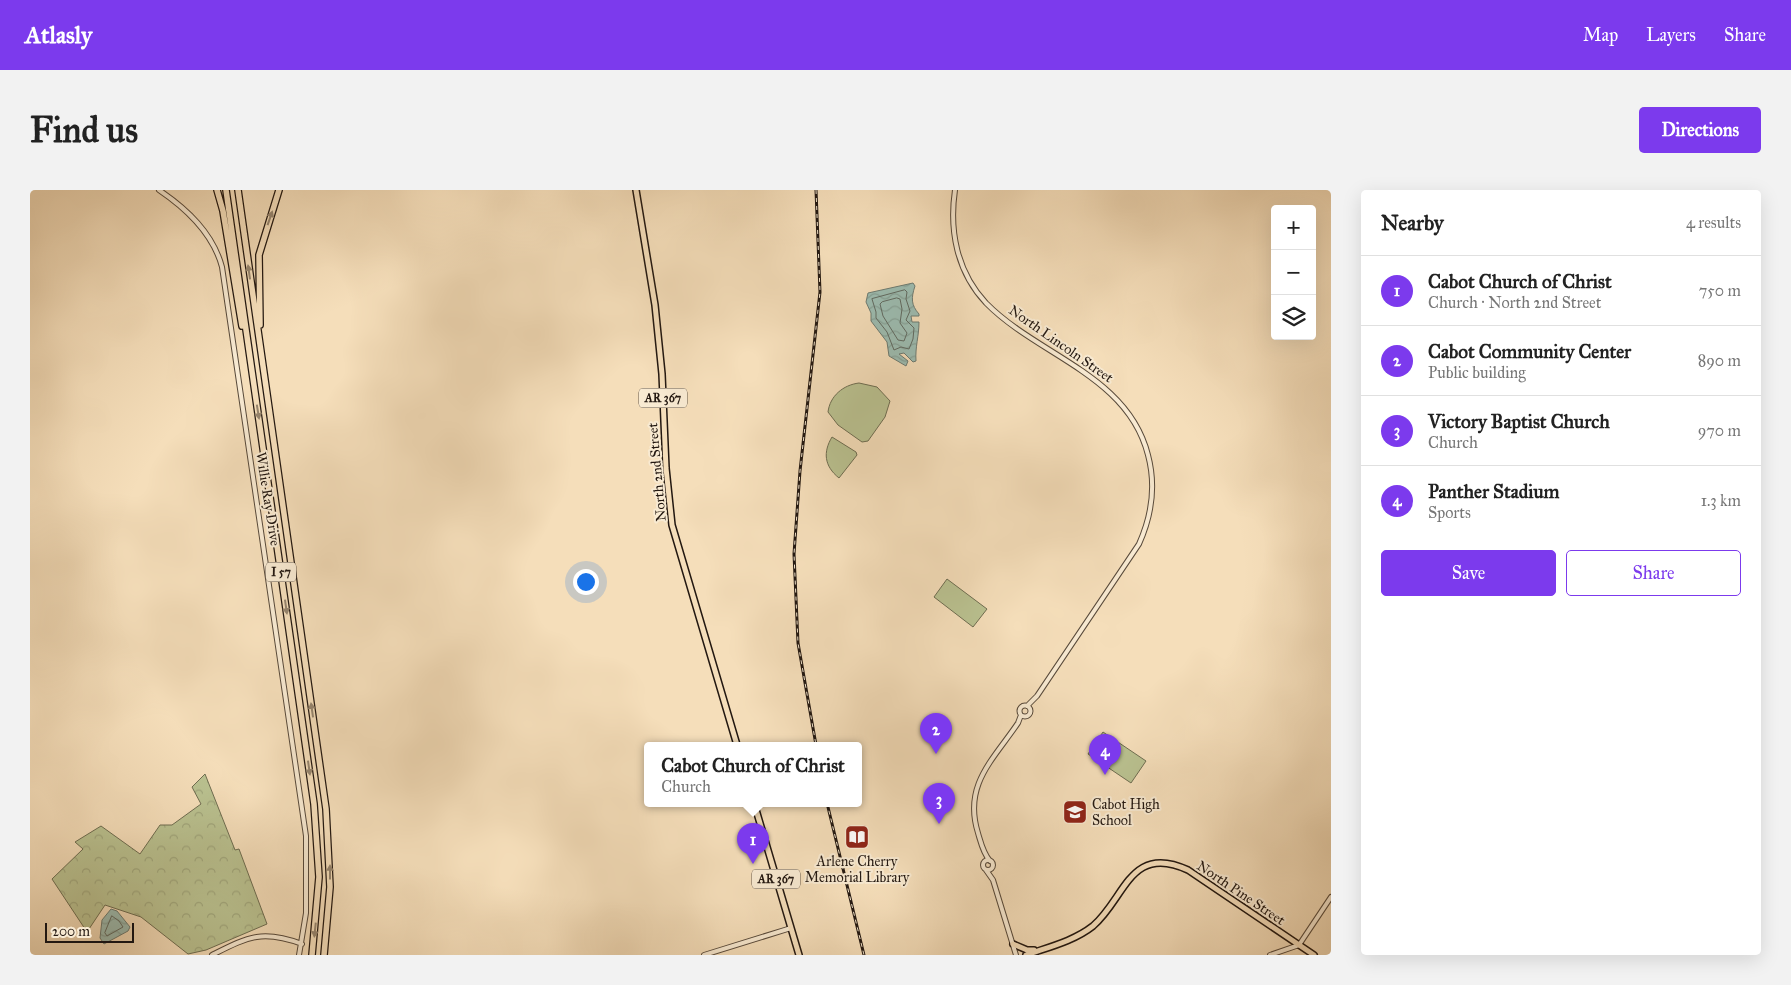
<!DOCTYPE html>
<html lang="en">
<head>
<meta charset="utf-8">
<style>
	:root { --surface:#fff; --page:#f2f2f2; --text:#222; --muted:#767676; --line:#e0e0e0; --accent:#7c3aed }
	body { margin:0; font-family:"IM FELL Great Primer",serif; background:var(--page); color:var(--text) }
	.controls { position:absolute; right:15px; top:15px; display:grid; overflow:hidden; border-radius:5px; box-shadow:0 5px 20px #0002 }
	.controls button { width:45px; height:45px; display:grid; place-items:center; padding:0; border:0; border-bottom:1px solid var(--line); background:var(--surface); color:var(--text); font:25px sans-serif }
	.scale { position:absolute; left:15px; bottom:12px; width:89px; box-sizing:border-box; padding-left:5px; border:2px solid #231811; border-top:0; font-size:14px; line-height:18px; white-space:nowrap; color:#231811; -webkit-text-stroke:4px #f8ead2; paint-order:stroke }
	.you { position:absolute; left:555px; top:391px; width:18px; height:18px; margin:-12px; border:4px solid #fff; border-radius:50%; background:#1a73e8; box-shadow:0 0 0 8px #1a73e833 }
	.badge { display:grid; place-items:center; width:32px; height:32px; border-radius:50%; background:var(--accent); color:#fff; font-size:16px; font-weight:700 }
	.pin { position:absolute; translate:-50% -41px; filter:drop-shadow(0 1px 2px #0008) }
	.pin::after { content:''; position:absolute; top:26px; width:18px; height:15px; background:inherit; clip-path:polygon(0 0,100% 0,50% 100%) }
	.popup { position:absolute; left:614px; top:552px; width:218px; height:65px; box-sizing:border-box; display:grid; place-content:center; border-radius:5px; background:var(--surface); filter:drop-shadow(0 1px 4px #0005); font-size:16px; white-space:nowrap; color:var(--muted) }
	.popup b { font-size:19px; color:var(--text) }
	.popup::after { content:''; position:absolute; left:50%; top:100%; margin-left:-10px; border:10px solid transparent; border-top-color:var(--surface) }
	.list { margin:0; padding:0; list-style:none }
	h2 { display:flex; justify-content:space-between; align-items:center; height:65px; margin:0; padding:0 20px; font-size:21px }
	h2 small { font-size:16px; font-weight:400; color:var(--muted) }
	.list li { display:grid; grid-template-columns:32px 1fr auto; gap:15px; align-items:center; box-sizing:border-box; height:70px; padding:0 20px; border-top:1px solid var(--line) }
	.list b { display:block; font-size:19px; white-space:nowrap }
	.list p { margin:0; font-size:16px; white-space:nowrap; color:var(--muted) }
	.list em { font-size:16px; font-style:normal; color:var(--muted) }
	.actions { display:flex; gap:10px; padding:15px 20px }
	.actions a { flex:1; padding:11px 0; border:1px solid var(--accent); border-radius:5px; text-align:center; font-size:18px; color:var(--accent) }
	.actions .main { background:var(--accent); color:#fff }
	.icon { flex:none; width:28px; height:28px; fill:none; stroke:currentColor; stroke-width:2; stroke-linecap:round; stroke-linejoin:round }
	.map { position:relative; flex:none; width:1301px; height:765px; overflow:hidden; border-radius:5px }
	header { display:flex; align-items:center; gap:30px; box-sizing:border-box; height:70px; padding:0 25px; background:var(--accent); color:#fff }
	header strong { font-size:24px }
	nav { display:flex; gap:28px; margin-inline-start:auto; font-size:18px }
	.intro { display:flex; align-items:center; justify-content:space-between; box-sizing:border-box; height:120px; padding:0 30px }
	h1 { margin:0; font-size:35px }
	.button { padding:12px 22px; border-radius:5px; background:var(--accent); color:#fff; font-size:18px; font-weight:700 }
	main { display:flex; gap:30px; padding:0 30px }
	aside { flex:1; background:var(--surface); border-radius:5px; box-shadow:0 5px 20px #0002 }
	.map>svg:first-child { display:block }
	.green { fill:#bac291; stroke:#6e6d51 }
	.forest { fill:url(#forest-crowns); stroke:#6e6d51 }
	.water { fill:url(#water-waves); stroke:#6c7a71 }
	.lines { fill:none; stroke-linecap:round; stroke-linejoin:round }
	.shore { stroke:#606a61; stroke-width:1 }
	.minor-casing { stroke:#584a3b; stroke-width:6 }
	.major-casing { stroke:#231811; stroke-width:8 }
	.highway-casing { stroke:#231811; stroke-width:8 }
	.minor { stroke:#f8ead2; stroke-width:4 }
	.major { stroke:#f5deba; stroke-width:5 }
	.highway { stroke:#f5deba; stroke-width:5.5 }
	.rail-casing { stroke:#231811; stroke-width:3 }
	.rail { stroke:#f8ead2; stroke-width:1; stroke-dasharray:4; stroke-linecap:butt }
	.oneway { fill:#96856e }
	.labels { text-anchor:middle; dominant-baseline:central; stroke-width:4; stroke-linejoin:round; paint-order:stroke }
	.shield { fill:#f8ead2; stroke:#63574b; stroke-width:1 }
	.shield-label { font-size:12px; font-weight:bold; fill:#231811 }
	.street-label { font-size:14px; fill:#231811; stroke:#f8ead2 }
	.poi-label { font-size:14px; fill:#231811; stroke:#f8ead2; text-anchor:start }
</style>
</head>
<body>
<header>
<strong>Atlasly</strong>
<nav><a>Map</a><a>Layers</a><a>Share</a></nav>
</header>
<div class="intro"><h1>Find us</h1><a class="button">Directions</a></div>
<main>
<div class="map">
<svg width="1301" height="765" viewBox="0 0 1301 765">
	<defs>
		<pattern id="forest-crowns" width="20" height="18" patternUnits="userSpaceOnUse" patternTransform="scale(1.25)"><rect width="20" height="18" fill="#bac291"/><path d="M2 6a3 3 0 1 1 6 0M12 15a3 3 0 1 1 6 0" fill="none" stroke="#a0a67c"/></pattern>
		<pattern id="water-waves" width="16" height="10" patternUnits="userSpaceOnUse" patternTransform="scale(1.25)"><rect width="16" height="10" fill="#9cbcb1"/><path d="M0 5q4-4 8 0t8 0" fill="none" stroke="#86a197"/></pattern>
	</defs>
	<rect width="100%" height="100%" fill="#f5deba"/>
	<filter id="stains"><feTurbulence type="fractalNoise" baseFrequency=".004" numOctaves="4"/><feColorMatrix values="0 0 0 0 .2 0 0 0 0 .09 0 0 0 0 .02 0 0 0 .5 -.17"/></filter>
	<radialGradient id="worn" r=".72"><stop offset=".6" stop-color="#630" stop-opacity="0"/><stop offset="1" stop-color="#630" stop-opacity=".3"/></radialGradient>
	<!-- green -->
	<path class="green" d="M 829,193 L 847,197 L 860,211 L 855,227 L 838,251 L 832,252 L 808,235 L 798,222 C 800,206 813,195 829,193 Z
		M 802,247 L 826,262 L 827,265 L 809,288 C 794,276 793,262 802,247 Z
		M 917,389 L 957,419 L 943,437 L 904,407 Z
		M 1073,542 L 1116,571 L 1101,593 L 1058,564 Z"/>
	<!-- forest -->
	<path class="forest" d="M 175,584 L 205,660 L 209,659 L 237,734 L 176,760 L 158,764 L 111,727 L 75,715 L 57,742 L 22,689 L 53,659 L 45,652 L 71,636 L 110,664 L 130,635 L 142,635 L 171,614 L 162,597 Z"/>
	<!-- water -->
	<path class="water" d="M 883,93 L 885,96 C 881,108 881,115 889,124 L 889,126 L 881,126 L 882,132 L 889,132 C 889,146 885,157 886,171 L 883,172 L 874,163 L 869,164 L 878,171 L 876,176 L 859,166 L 857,152 L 841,131 L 841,123 L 836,112 L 838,103 Z
		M 81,719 L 87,721 L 100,737 L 98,741 L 74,754 L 70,748 L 72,730 Z"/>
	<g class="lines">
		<!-- shore -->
		<path class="shore" d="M 875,100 L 877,102 L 876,109 L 880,121 L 876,130 L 884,138 L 883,149 L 879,159 L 871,157 L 864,160 L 857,142 L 846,128 L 846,122 L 842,109 Z
			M 867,108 L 870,109 L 872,119 L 870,133 L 877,143 L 874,151 L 868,150 L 853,126 L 850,114 L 852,112 Z
			M 82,726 L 89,731 L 93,737 L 77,746 L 75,743 Z"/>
		<defs>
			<path id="minor" d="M 129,0 C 157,19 183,43 192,77 L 276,646 L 276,723 L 269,765
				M 925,0 C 919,41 927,82 956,113 C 1008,166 1098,185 1118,265 C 1126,295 1122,325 1109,354 L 1007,506 L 997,516
				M989.5 521a5.5 5.5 0 1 1 11 0a5.5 5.5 0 1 1-11 0Z
				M953 675a5 5 0 1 1 10 0a5 5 0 1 1-10 0Z
				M 960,671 C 953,663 951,653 948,643 C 933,595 963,570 988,533 L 991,525
				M 956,680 L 963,690 L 986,765
				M 182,765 C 218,747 232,739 272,754
				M 674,765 L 761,738
				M 1240,765 L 1269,755 L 1301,707"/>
			<path id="major" d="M 606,0 L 625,115 L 632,184 L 636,278 L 642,335 L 707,555
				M 724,613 L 769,765
				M 983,754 L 997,760 L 1004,760
				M 996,765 C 1019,757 1044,751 1063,736 C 1095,709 1100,653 1158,680 L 1284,765"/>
			<path id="highway" d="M 187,0 L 193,21 L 212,136
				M 196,0 L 284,614 L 289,687 L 282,765
				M 208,0 L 296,619 L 300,697 L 294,765
				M 230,135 L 229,65 L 249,0"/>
		</defs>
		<!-- minor casing -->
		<use href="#minor" class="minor-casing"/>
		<!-- major casing -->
		<use href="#major" class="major-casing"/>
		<!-- highway casing -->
		<use href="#highway" class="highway-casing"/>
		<!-- minor -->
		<use href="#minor" class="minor"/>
		<!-- major -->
		<use href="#major" class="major"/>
		<!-- highway -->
		<use href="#highway" class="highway"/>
		<defs>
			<path id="rail" d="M 786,0 L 790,102 L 770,281 L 764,364 L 768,453 L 786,555
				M 797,613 L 834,765"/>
		</defs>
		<!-- rail casing -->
		<use href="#rail" class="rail-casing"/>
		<!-- rail -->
		<use href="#rail" class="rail"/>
	</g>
	<!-- one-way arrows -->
	<defs><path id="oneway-solid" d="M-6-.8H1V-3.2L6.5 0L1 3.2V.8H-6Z" transform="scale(1.25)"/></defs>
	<g class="oneway">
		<use href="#oneway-solid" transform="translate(240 28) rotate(-71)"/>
		<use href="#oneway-solid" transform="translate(219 82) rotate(-98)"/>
		<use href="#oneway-solid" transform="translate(228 222) rotate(81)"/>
		<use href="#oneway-solid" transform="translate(256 417) rotate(82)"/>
		<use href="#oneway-solid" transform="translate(282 520) rotate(-98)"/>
		<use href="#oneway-solid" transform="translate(279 578) rotate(82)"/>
		<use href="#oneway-solid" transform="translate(300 682) rotate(-90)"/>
		<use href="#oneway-solid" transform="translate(285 740) rotate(96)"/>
	</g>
	<!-- icons -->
	<defs>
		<symbol id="school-square" viewBox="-11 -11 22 22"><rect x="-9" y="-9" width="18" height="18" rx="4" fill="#8f2418" stroke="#f8ead2"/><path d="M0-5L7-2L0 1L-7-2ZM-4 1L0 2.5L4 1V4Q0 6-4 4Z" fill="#fff"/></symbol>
		<symbol id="library-square" viewBox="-11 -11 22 22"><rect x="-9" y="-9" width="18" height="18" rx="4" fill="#8f2418" stroke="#f8ead2"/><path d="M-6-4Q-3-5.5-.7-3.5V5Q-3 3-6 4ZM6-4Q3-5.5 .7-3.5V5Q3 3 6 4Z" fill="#fff"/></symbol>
	</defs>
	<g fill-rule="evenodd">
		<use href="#school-square" x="1031" y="608" width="28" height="28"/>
		<use href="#library-square" x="813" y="633" width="28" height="28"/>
	</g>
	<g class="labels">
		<!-- shield labels -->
		<g class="shield">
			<rect x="609" y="198.5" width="48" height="19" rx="4"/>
			<rect x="236" y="372.5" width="30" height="19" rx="4"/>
			<rect x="722" y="679.5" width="48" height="19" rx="4"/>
		</g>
		<g class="shield-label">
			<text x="633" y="208">AR 367</text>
			<text x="251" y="382">I 57</text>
			<text x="746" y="689">AR 367</text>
		</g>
		<!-- street labels -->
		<g class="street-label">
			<text transform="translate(1031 154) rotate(35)">North Lincoln Street</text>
			<text transform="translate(627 282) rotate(-95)">North 2nd Street</text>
			<text transform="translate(238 309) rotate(81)">Willie Ray Drive</text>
			<text transform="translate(1211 703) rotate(34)">North Pine Street</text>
		</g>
		<!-- poi labels -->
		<g class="poi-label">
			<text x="1062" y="614">Cabot High<tspan x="1062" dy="16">School</tspan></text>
			<text x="827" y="671" text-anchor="middle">Arlene Cherry<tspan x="827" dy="16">Memorial Library</tspan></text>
		</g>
	</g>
	<rect width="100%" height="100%" filter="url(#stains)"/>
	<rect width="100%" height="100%" fill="url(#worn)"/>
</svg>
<div class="controls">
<button>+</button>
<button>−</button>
<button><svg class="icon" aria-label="layers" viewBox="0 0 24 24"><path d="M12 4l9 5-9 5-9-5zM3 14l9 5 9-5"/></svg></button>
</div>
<div class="scale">200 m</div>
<div class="you"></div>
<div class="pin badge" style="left:723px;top:674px">1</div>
<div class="popup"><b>Cabot Church of Christ</b>Church</div>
<div class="pin badge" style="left:906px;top:564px">2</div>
<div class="pin badge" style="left:909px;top:634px">3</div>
<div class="pin badge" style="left:1075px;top:585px">4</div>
</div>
<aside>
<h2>Nearby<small>4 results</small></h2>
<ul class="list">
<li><span class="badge">1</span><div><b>Cabot Church of Christ</b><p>Church · North 2nd Street</p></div><em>750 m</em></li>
<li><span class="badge">2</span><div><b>Cabot Community Center</b><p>Public building</p></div><em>890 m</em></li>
<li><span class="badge">3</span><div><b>Victory Baptist Church</b><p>Church</p></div><em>970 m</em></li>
<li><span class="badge">4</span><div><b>Panther Stadium</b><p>Sports</p></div><em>1.3 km</em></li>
</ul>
<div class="actions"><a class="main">Save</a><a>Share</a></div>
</aside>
</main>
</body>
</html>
